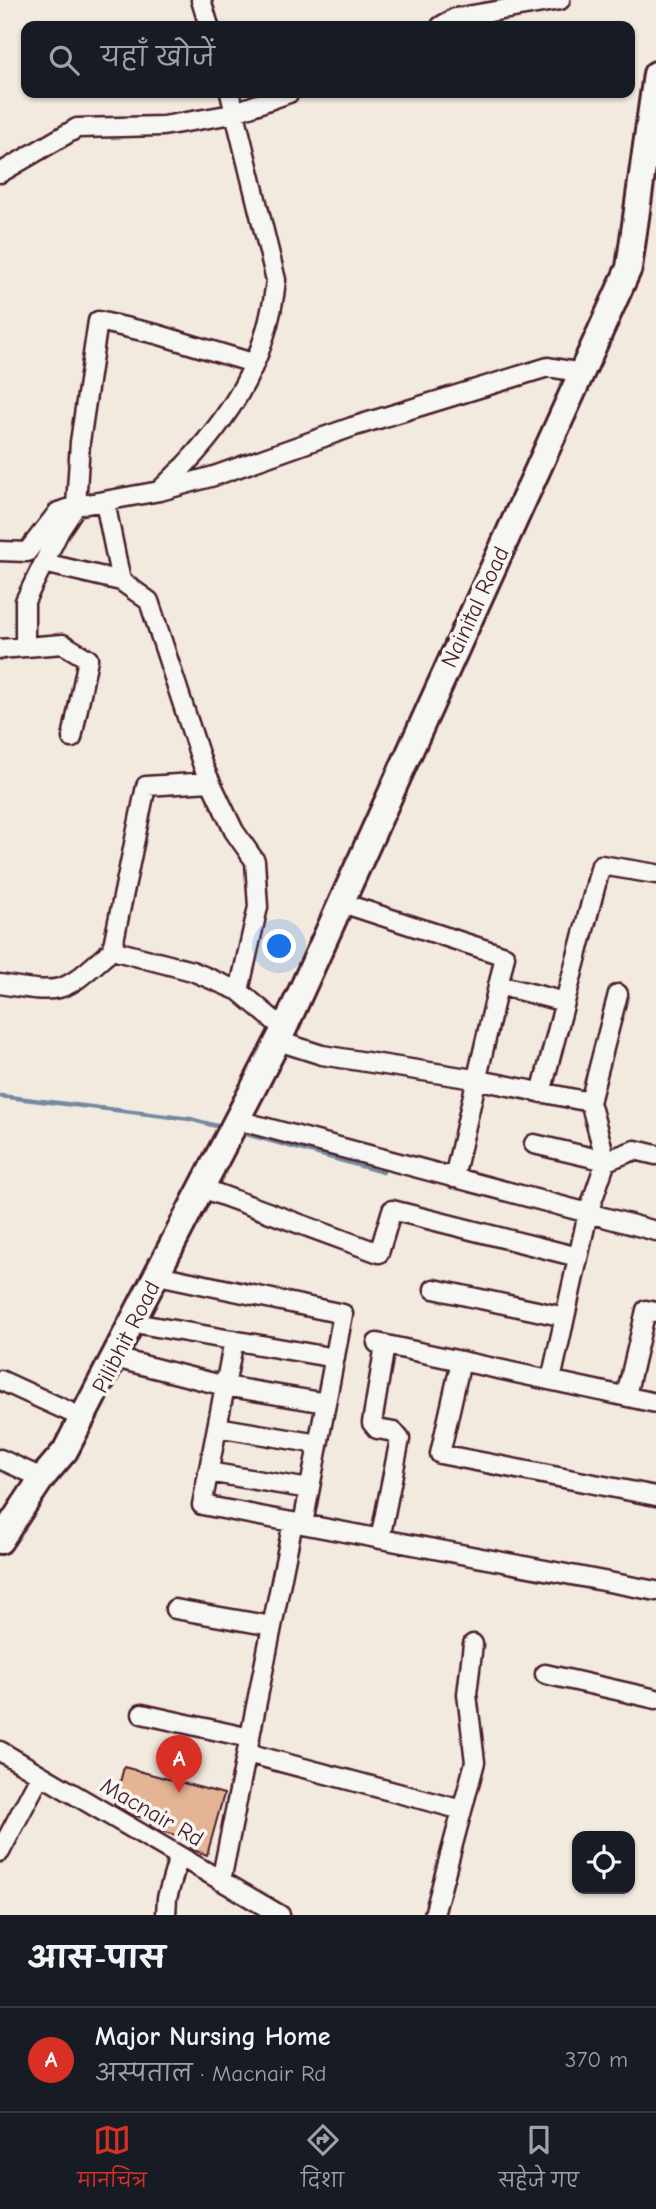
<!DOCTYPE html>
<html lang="hi">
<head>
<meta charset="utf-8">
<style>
	:root { --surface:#171b24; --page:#242831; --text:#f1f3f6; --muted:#9ea1a6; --line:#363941; --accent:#d93025 }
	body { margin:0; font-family:"Comic Neue","Playpen Sans Deva",sans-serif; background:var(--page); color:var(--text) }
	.controls { position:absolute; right:21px; bottom:21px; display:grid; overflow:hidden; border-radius:14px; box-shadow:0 2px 5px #0004 }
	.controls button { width:63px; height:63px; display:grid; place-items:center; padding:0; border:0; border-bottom:2px solid var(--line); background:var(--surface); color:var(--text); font:35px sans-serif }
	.you { position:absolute; left:280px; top:947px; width:24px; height:24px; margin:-18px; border:5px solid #fff; border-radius:50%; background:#1a73e8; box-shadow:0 0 0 10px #1a73e833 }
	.badge { display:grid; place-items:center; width:46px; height:46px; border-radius:50%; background:var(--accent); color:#fff; font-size:23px; font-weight:700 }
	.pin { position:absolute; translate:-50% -58px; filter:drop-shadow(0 2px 4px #0008) }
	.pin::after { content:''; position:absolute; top:37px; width:24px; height:21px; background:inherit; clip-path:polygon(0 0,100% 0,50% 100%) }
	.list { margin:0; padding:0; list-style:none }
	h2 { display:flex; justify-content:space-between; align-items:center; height:91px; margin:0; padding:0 28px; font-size:30px }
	h2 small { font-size:23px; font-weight:400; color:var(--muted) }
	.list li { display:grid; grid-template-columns:46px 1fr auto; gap:21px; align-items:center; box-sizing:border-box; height:105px; padding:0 28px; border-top:2px solid var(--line) }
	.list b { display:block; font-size:26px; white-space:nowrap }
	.list p { margin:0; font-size:23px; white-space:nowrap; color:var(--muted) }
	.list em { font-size:23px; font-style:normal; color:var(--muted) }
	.icon { flex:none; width:38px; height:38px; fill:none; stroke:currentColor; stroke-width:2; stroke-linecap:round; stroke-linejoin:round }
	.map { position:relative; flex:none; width:656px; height:1915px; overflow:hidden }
	.search { position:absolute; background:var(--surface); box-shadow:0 2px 5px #0004; left:21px; right:21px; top:21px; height:77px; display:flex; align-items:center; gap:18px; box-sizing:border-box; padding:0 24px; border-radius:14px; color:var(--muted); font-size:26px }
	.sheet { height:196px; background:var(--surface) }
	nav { display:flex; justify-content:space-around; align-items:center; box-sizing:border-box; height:98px; border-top:2px solid var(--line); background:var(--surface); font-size:19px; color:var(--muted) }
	nav a { display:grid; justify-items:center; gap:4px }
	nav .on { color:var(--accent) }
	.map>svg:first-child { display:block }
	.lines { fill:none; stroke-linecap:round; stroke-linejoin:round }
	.stream { stroke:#7289a0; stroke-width:4.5 }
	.building { fill:#e4b495; stroke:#4a1f2b; stroke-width:2 }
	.minor-casing { stroke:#4a1f2b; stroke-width:23 }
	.highway-casing { stroke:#4a1f2b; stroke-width:30 }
	.minor { stroke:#f6f6f2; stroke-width:18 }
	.highway { stroke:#f6f6f2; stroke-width:24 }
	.labels { text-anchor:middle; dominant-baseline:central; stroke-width:7; stroke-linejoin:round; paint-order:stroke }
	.street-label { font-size:23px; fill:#4a1f2b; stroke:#f6f6f2 }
</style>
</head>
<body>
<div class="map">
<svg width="656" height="1915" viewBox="0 0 656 1915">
	<rect width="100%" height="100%" fill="#f2e9df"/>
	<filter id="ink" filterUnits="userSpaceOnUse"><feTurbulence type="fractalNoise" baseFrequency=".0143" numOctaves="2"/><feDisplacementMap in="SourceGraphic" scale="14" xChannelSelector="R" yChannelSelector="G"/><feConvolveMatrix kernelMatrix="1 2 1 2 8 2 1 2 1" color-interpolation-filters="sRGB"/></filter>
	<g filter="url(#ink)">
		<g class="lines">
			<!-- stream -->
			<path class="stream" d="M 0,1096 L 190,1119 L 224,1128
				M 239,1132 L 383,1172"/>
		</g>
		<!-- building -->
		<path class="building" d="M 124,1767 L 224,1794 L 207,1855 L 190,1849 L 193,1840 L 157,1830 L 150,1826 L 152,1820 L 132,1815 L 114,1805 Z"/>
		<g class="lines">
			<defs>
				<path id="minor" d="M 201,0 L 209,26
					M 441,26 L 455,18 L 560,0
					M 0,173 L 77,128 L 163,126 L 227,115 L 289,93
					M 161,489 C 223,430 267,367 276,280 L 230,93
					M 105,502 L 121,581 L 149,601 L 203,766 L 234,831 L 255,861 L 258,907 L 239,991
					M 0,551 L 27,552 L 58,512 L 76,506 L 80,442 L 98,321 L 156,334 L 253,363
					M 44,563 L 121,581
					M 25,646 L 25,601 L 60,530 L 76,506 L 160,491 L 214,476 L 352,427 L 548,367 L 583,373
					M 0,649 L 63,644 L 88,659 L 72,738
					M 339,902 L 505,956 L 454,1178
					M 112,950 L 146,786 L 210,782
					M 0,984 C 66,995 62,993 112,950 L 192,971 L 239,991 L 284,1029
					M 498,985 L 565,1002
					M 278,1041 L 322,1055 L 474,1079 L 590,1102 L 618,994
					M 541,1093 L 601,865 L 656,874
					M 237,1120 L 656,1231
					M 534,1144 L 606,1161 L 635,1150 L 656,1155
					M 202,1188 L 379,1253 L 392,1210 L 578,1257
					M 158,1275 L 343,1314 L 303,1524
					M 434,1289 L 565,1317
					M 134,1323 L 335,1358
					M 234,1340 L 225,1386 L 326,1403
					M 377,1343 L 656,1403
					M 115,1358 L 225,1386 L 202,1505 L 656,1591
					M 461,1361 L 440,1454 L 656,1496
					M 0,1380 L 83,1418
					M 551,1380 L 588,1213 L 606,1161 L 590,1102
					M 626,1396 L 646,1310 L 656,1312
					M 217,1427 L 318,1444
					M 0,1459 L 42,1478
					M 208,1472 L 309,1489
					M 380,1539 L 400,1439 L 394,1432 L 377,1429 L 372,1423 L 385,1345
					M 175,1609 L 272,1626
					M 545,1674 L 656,1699
					M 142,1714 L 250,1738
					M 0,1751 L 280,1915
					M 247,1753 L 462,1810
					M 0,1852 L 40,1776
					M 221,1881 L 293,1522
					M 166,1915 L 167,1898 L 179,1856
					M 434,1915 L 475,1762 L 467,1694 L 473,1644"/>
				<path id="highway" d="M 0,1541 L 42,1478 L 65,1451 L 284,1029 L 629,268 L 656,74"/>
			</defs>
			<!-- minor casing -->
			<use href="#minor" class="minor-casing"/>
			<!-- highway casing -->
			<use href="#highway" class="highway-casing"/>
			<!-- minor -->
			<use href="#minor" class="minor"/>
			<!-- highway -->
			<use href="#highway" class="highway"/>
		</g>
	</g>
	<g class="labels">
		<!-- street labels -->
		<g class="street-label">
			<text transform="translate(475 607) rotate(-65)">Nainital Road</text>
			<text transform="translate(126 1337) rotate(-63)">Pilibhit Road</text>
			<text transform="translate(152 1812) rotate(30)">Macnair Rd</text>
		</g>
	</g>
</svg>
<div class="controls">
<button><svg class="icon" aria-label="locate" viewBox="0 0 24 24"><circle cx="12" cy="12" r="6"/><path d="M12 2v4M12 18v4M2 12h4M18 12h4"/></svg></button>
</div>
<div class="you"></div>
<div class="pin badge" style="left:179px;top:1793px">A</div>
<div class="search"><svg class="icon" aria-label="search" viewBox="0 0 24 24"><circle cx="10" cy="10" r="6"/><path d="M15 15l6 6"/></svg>यहाँ खोजें</div>
</div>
<section class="sheet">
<h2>आस-पास<small></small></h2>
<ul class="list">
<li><span class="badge">A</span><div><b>Major Nursing Home</b><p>अस्पताल · Macnair Rd</p></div><em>370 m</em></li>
</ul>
</section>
<nav>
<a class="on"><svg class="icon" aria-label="map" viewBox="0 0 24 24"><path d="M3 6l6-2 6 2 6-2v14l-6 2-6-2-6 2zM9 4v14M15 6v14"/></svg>मानचित्र</a>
<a><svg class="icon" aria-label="directions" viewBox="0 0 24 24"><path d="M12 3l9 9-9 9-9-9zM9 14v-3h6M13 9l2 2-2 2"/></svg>दिशा</a>
<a><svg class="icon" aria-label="saved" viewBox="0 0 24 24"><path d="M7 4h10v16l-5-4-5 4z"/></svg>सहेजे गए</a>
</nav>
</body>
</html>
